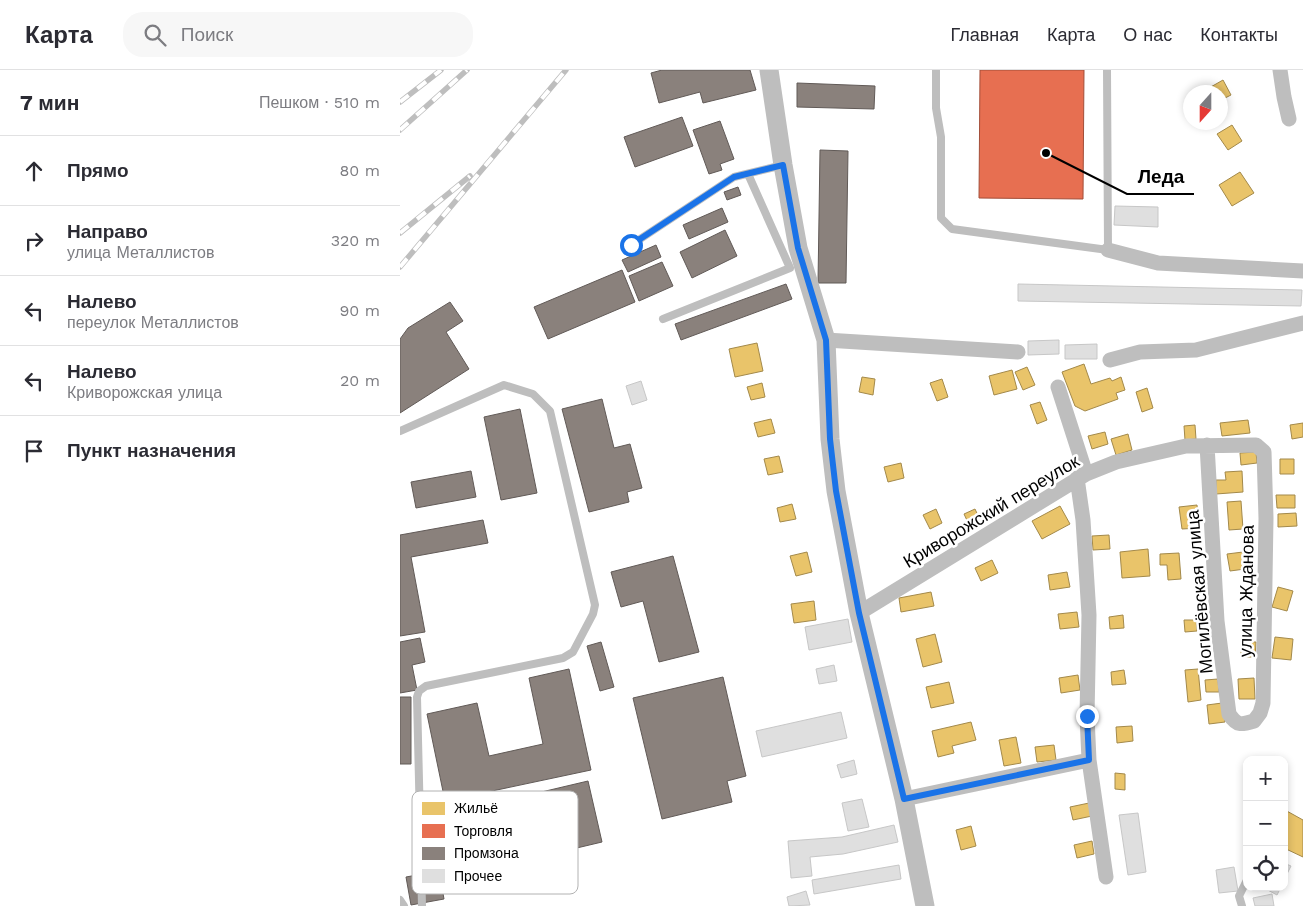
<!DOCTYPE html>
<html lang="ru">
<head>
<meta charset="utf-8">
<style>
	:root { --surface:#fff; --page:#f7f7f7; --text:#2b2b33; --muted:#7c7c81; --line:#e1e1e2 }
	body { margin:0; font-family:"Work Sans",sans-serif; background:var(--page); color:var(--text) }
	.controls { position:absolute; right:15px; bottom:15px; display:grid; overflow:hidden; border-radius:10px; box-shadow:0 2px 8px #0003 }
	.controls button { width:45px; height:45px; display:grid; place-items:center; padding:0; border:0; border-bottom:1px solid var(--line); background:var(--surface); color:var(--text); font:25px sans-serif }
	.compass { position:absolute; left:783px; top:15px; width:45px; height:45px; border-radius:50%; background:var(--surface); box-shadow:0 2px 8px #0003; rotate:201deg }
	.stop { position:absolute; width:15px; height:15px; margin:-11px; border:4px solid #1a73e8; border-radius:50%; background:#fff }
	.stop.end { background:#1a73e8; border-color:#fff; box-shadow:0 1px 5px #0008 }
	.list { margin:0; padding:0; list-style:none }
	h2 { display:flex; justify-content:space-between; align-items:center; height:65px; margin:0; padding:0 20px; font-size:21px }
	h2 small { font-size:16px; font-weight:400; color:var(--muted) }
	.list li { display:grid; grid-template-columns:32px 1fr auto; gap:15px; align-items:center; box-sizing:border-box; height:70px; padding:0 20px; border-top:1px solid var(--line) }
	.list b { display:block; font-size:19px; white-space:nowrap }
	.list p { margin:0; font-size:16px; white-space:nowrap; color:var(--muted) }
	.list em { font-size:16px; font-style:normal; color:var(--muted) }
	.icon { flex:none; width:28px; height:28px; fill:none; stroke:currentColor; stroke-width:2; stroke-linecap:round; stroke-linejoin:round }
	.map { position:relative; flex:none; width:903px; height:836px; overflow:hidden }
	header { display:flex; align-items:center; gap:30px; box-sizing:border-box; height:70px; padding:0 25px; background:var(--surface); border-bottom:1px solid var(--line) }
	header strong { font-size:24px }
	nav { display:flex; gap:28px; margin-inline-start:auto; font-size:18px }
	.search { width:350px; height:45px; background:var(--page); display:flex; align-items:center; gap:12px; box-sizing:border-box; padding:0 18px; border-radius:20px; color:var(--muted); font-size:19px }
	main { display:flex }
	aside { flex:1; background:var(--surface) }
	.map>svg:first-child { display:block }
	.homes { fill:#e9c46a; stroke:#a3894a }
	.shops { fill:#e76f51; stroke:#a24e39 }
	.industry { fill:#8a817c; stroke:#615a57 }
	.building { fill:#dfdfdf; stroke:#c7c7c7 }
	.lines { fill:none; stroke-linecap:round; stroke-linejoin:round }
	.service { stroke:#bebebe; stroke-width:8 }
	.minor { stroke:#bebebe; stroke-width:15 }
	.tertiary { stroke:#bebebe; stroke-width:19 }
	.rail-casing { stroke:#bebebe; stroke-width:5.5 }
	.rail { stroke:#fff; stroke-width:4; stroke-dasharray:11; stroke-linecap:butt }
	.route { stroke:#1a73e8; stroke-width:6 }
	.labels { text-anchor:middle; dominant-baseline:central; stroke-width:5; stroke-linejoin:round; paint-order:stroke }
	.street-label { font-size:18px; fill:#000; stroke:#fff }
	.key { fill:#fff; stroke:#b2b2b2; stroke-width:1 }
	.key-label { font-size:14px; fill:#000 }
	.leader { fill:none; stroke:#000; stroke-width:2 }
	.callout-dot { fill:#000; stroke:#fff; stroke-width:2 }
	.callout-label { font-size:19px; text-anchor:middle; font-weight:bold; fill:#000; stroke:#fff; stroke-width:5; stroke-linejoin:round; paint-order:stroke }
</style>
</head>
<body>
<header>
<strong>Карта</strong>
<div class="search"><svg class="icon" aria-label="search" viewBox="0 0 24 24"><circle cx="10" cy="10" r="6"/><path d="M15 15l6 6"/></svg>Поиск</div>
<nav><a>Главная</a><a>Карта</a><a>О нас</a><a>Контакты</a></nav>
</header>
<main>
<aside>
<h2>7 мин<small>Пешком · 510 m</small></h2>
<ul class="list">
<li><svg class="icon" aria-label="ahead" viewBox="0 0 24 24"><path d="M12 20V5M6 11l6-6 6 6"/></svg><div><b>Прямо</b></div><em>80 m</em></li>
<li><svg class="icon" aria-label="right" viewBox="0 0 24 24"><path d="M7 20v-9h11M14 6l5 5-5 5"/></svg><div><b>Направо</b><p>улица Металлистов</p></div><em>320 m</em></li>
<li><svg class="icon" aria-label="left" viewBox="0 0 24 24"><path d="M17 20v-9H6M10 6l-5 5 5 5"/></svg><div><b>Налево</b><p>переулок Металлистов</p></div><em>90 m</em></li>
<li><svg class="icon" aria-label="left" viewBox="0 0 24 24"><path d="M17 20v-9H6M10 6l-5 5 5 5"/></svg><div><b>Налево</b><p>Криворожская улица</p></div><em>20 m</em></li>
<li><svg class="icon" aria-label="arrive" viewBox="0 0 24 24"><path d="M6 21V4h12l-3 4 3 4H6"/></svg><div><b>Пункт назначения</b></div></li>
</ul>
</aside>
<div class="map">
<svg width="903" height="836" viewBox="0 0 903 836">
	<rect width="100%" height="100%" fill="#fff"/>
	<!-- homes -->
	<path class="homes" d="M 823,10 L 831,25 L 821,30 L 821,22 L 802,22 Z
		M 832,55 L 842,71 L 828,80 L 817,64 Z
		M 840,102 L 854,123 L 832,136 L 819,115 Z
		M 357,273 L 363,301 L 335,307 L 329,279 Z
		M 684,294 L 691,314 L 710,308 L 712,311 L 721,307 L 725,320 L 716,323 L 718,329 L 685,341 L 675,336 L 662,302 Z
		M 627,297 L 635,315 L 623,320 L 615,302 Z
		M 612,300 L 617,319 L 594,325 L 589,306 Z
		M 462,307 L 475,309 L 473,325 L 459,322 Z
		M 542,309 L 548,327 L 537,331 L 530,313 Z
		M 362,313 L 365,327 L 351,330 L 347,317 Z
		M 747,318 L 753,338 L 742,342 L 736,322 Z
		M 640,332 L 647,350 L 637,354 L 630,335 Z
		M 371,349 L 375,363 L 358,367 L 354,353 Z
		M 848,350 L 850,363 L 822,366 L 820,353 Z
		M 903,353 L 903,367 L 892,369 L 890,355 Z
		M 795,355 L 796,369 L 785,370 L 784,356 Z
		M 705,362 L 708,374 L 692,379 L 688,366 Z
		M 728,364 L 732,380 L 716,385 L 711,369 Z
		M 856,382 L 857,393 L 841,395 L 840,383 Z
		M 379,386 L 383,402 L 368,405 L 364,389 Z
		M 880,389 L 894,389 L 894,404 L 880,404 Z
		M 501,393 L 504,408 L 488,412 L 484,397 Z
		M 842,401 L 843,422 L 816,424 L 816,410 L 826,410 L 825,402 Z
		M 876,425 L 895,425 L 895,438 L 877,438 Z
		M 841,431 L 843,459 L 829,460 L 827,432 Z
		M 392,434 L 396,449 L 380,452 L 377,438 Z
		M 797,435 L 799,458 L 782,459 L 779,437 Z
		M 660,436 L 670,454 L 642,469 L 632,451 Z
		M 536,439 L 542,453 L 530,459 L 523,445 Z
		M 575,439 L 582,454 L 571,459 L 564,444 Z
		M 896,443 L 897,456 L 878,457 L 878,444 Z
		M 709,465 L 710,479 L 693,480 L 692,466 Z
		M 748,479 L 750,506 L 722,508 L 720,482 Z
		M 407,482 L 412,502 L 396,506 L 390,486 Z
		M 843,482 L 845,499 L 830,501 L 827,484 Z
		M 779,483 L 781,509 L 768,510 L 767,495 L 760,495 L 760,484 Z
		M 592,490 L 598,503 L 581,511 L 575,498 Z
		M 667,502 L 670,517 L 650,520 L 648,505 Z
		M 878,517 L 893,521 L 887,541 L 872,537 Z
		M 531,522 L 534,536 L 501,542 L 499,528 Z
		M 414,531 L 416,550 L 394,553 L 391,534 Z
		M 677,542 L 679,557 L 660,559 L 658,544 Z
		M 723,545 L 724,558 L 710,559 L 709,547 Z
		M 784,550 L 796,550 L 797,561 L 785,562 Z
		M 535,564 L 542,592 L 523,597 L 516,569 Z
		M 875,567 L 893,569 L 891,590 L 872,588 Z
		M 841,572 L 856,572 L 855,587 L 841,587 Z
		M 798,599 L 801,630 L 788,632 L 785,600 Z
		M 724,600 L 726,614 L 712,615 L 711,602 Z
		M 678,605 L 680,620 L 661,623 L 659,608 Z
		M 854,608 L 855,629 L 839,629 L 838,609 Z
		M 818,609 L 819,622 L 806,622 L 805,610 Z
		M 549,612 L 554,633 L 531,638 L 526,617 Z
		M 822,633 L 825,652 L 809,654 L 807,635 Z
		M 571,652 L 576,670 L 552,676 L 554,683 L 538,687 L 532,661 Z
		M 732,656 L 733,671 L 717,673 L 716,657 Z
		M 616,667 L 621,693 L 604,696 L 599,670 Z
		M 654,675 L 656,690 L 637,692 L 635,677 Z
		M 715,703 L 725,704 L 725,720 L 715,719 Z
		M 689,733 L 692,746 L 673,750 L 670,737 Z
		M 885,740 L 903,750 L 903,787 L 884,778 Z
		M 571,756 L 576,776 L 561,780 L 556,760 Z
		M 692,771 L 694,784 L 677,788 L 674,775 Z"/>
	<!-- shops -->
	<path class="shops" d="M 580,0 L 684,0 L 683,129 L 579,128 Z"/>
	<!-- industry -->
	<path class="industry" d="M 262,0 L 350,0 L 356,20 L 303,33 L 300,22 L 259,33 L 251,3 Z
		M 397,13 L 475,16 L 474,39 L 397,37 Z
		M 282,47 L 293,76 L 235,97 L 224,67 Z
		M 320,51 L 334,89 L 320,94 L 322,100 L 309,104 L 293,60 Z
		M 420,80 L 448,81 L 446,213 L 418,213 Z
		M 338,117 L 341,125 L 327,130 L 324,122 Z
		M 322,138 L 328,152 L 289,169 L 283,155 Z
		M 325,160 L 337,186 L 292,208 L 280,182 Z
		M 256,175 L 261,187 L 228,202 L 222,190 Z
		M 262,192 L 273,216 L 239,231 L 229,206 Z
		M 222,200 L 235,232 L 148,269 L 134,237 Z
		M 386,214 L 392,229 L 281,270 L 275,254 Z
		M 50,232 L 63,251 L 46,262 L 69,299 L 0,343 L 0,269 L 8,258 Z
		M 202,329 L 214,378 L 230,374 L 242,418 L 227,422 L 229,432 L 189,442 L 162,339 Z
		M 120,339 L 137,423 L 101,430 L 84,347 Z
		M 71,401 L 76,427 L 16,438 L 11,412 Z
		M 83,450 L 88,473 L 11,487 L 25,562 L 0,566 L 0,465 Z
		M 273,486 L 299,582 L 259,592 L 243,531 L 221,537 L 211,502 Z
		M 20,568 L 25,592 L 12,595 L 17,620 L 0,623 L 0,572 Z
		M 201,572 L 214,617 L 200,621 L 187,576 Z
		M 169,599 L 191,700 L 45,731 L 27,644 L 77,633 L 89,686 L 143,674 L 129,608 Z
		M 323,607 L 346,706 L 327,711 L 332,732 L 262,749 L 233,628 Z
		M 0,627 L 11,627 L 11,694 L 0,694 Z
		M 188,711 L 202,772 L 164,781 L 166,788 L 81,808 L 68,806 L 61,794 L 52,796 L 40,746 Z
		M 39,801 L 44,829 L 11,835 L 6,807 Z"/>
	<!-- building -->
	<path class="building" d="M 715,136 L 758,137 L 758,157 L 714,155 Z
		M 618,214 L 902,220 L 901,236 L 618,231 Z
		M 659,270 L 659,284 L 628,285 L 628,271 Z
		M 697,274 L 697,289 L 665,289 L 665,275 Z
		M 241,311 L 247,330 L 232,335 L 226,316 Z
		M 448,549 L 452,572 L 409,580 L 405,557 Z
		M 434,595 L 437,611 L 419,614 L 416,599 Z
		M 441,642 L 447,668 L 362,687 L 356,661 Z
		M 454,690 L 457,704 L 441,708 L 437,695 Z
		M 462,729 L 469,757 L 448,761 L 442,733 Z
		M 738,743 L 746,802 L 728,805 L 719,745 Z
		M 494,755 L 498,772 L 443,784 L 410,787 L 412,806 L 391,808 L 388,771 L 442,767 Z
		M 884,793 L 891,796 L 884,810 Z
		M 499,795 L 501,809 L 414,824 L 412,810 Z
		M 834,797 L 838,821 L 819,823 L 816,800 Z
		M 864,817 L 881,817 L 877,825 L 864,818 Z
		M 406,821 L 410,835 L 389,836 L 387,827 Z
		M 872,824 L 874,836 L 855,836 L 853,828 Z"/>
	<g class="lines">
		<!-- service -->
		<path class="service" d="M 536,0 L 536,38 L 541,67 L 541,148 L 552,159 L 708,180 L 707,0
			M 231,175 L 334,107 L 383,95
			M 263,249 L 390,198 L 348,104
			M 0,361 L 104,315 L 133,324 L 150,341 L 195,535 L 193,544 L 173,582 L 163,588 L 26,616 L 19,621 L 17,627 L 22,836
			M 0,830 L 4,836
			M 842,836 L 839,826 L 847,810"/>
		<!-- minor -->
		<path class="minor" d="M 880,0 L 884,27 L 889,49
			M 708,180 L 758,193 L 903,201
			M 426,270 L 618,282
			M 710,290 L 740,282 L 796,280 L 903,253
			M 658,317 L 686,404
			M 677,408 L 683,450 L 689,545 L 687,646 L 689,690 L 706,807
			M 459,543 L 686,404 L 716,392 L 786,376 L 856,375 L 864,382 L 866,448 L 863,633 L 860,643 L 854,651 C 841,655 837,656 829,644 L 817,551 L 807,375
			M 504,729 L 689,690"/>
		<!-- tertiary -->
		<path class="tertiary" d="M 369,0 L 383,95 L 398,178 L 426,270 L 430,369 L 436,421 L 459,543 L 504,729 L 525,836"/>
		<defs>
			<path id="rail" d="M 0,32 L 41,0
				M 0,60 L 67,0
				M 0,163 L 70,106
				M 0,197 L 166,0"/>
		</defs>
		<!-- rail casing -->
		<use href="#rail" class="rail-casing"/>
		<!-- rail -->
		<use href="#rail" class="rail"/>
	</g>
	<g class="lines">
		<!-- route -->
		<path class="route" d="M 231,175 L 334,107 L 383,95 L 398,178 L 426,270 L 430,369 L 436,421 L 459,543 L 504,729 L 689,690 L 687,646"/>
	</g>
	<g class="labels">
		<!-- street labels -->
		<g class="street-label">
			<text transform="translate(591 441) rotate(-31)">Криворожский переулок</text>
			<text transform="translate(846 521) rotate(-89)">улица Жданова</text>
			<text transform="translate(799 522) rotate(-95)">Могилёвская улица</text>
		</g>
	</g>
	<!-- legend -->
	<rect x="12" y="721" width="166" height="103" rx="8" class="key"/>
	<rect x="22" y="732" width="23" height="13" fill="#e9c46a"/>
	<rect x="22" y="754" width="23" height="14" fill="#e76f51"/>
	<rect x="22" y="777" width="23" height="13" fill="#8a817c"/>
	<rect x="22" y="799" width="23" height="14" fill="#dfdfdf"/>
	<g class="key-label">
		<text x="54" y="743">Жильё</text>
		<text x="54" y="766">Торговля</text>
		<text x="54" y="788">Промзона</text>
		<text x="54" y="811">Прочее</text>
	</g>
	<!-- callouts -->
	<path class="leader" d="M646 83L727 124H794"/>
	<circle class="callout-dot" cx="646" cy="83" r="5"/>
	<g class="callout-label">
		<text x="761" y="113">Леда</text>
	</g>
</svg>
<div class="controls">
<button>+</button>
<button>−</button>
<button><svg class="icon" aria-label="locate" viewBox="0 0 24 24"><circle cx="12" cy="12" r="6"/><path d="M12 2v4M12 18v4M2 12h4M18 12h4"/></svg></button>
</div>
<svg class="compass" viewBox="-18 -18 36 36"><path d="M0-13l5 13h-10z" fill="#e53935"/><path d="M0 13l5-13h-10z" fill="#7c7c81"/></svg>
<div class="stop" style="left:231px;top:175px"></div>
<div class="stop end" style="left:687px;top:646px"></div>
</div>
</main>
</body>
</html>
